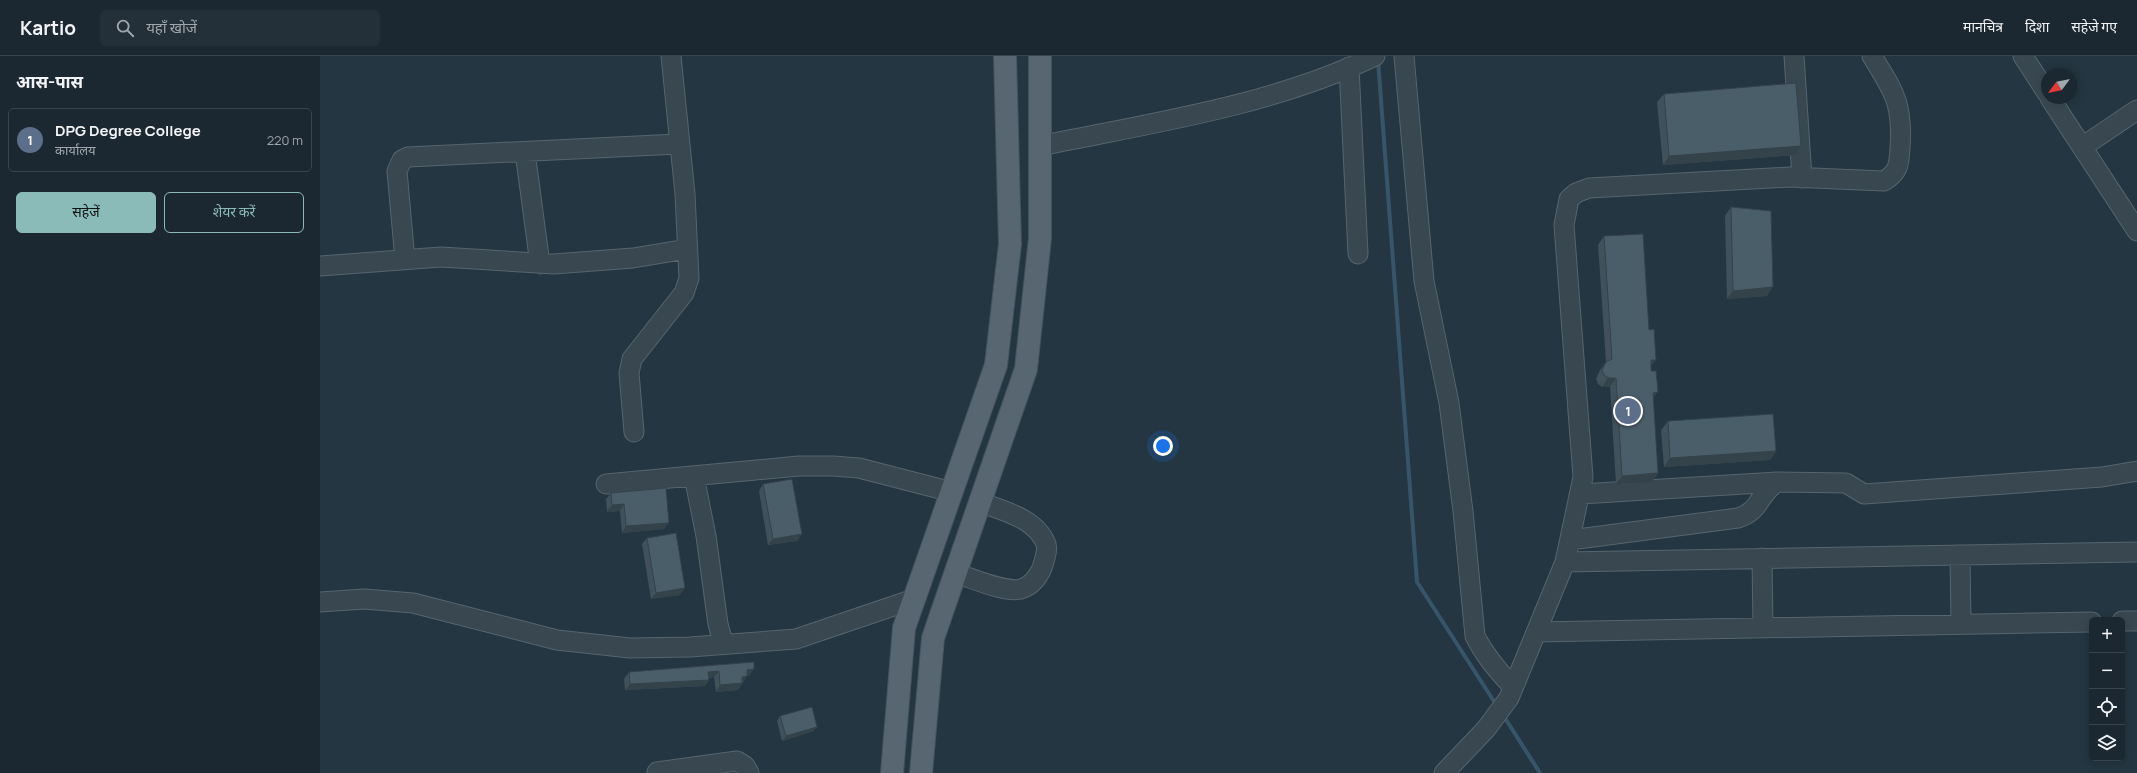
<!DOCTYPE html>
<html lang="hi">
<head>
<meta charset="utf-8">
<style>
	:root { --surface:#1b2831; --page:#243039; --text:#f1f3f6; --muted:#a0a6ab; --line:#39444d; --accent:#8bbbb9 }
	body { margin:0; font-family:Manrope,"Noto Sans Devanagari",sans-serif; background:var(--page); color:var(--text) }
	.controls { position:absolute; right:12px; bottom:12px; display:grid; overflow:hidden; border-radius:6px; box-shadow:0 2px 10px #0003 }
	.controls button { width:36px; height:36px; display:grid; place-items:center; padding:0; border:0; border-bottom:1px solid var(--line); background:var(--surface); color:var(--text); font:20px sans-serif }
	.compass { position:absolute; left:1721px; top:12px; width:36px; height:36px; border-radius:50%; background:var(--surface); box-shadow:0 2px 10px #0003; rotate:238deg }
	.you { position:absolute; left:843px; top:390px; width:14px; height:14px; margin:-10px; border:3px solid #fff; border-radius:50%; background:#1a73e8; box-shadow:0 0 0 6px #1a73e833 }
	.badge { display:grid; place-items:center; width:26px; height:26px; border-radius:50%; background:var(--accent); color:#fff; font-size:13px; font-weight:700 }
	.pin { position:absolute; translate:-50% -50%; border:2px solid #fff; box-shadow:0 1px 4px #0006 }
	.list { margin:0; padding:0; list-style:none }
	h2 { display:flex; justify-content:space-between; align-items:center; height:52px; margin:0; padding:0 16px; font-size:17px }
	h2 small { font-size:13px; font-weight:400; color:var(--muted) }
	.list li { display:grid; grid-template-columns:26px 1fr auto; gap:12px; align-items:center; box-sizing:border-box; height:64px; margin:0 8px 8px; padding:0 8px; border:1px solid var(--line); border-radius:6px }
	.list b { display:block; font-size:15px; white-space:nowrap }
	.list p { margin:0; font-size:13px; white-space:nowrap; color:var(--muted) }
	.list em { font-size:13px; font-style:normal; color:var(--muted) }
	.actions { display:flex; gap:8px; padding:12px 16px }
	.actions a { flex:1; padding:9px 0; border:1px solid var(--accent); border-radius:6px; text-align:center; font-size:14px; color:var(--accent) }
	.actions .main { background:var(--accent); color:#111 }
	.icon { flex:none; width:22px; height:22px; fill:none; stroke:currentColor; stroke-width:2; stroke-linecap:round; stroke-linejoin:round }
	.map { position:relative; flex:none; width:1817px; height:717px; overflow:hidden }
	header { display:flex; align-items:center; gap:24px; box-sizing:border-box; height:56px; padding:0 20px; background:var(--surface); border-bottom:1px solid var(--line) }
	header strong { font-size:19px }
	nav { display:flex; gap:22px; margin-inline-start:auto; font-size:14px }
	.search { width:280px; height:36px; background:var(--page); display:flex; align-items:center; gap:10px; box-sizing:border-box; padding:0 14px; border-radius:6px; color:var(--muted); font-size:15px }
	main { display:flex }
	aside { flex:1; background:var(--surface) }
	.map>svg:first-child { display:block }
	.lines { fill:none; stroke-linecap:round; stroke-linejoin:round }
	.stream { stroke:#375569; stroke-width:4 }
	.minor-casing { stroke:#56656e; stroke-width:21 }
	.major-casing { stroke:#45535d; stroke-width:24 }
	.minor { stroke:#394751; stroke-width:19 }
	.major { stroke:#576671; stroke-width:22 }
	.wall { fill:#40515b }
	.shaded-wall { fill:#34424a }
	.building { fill:#4a5e6a; stroke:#34424a }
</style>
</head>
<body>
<header>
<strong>Kartio</strong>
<div class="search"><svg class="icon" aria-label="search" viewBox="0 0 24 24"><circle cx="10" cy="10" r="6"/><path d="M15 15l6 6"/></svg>यहाँ खोजें</div>
<nav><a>मानचित्र</a><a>दिशा</a><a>सहेजे गए</a></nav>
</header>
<main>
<aside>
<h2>आस-पास<small></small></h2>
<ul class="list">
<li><span class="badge" style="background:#5c6f8a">1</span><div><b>DPG Degree College</b><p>कार्यालय</p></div><em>220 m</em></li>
</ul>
<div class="actions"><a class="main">सहेजें</a><a>शेयर करें</a></div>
</aside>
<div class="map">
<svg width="1817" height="717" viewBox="0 0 1817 717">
	<rect width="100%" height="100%" fill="#243641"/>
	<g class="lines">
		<!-- stream -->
		<path class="stream" d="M 1058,4 L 1097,526 L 1177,650
			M 1183,659 L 1220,717"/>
		<defs>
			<path id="minor" d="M 1084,0 L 1104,225 L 1129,347 L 1143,455 L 1155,580 C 1165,600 1178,615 1193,631
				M 1474,0 L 1482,122
				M 1703,0 L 1727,37
				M 1029,11 L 1038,198
				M 1730,42 L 1817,175
				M 720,90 C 831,67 951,50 1055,0
				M 1762,91 L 1817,54
				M 205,96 L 220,208
				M 85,204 L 77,115 L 82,104 L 88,101 L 358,88
				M 0,210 L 121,201 L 234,208 L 313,202 L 367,193
				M 314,376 L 309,317 L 312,303 L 364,237 L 369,222 L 365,138 L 351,0
				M 374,420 L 386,480 L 398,568 L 403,587
				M 286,428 L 479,410 L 513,410 L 539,412 L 632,436
				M 1261,438 L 1457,426
				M 1250,484 L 1418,462 C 1442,454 1437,439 1457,426 L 1526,427 L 1544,438 L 1782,421 L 1817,415
				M 1640,499 L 1641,568
				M 1442,502 L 1443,572
				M 1245,506 L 1817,496
				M 635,517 C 652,522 684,537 701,533 C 711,530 718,521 722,512 C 724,505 728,495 726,488 C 716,462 683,455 660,446
				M 0,546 L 44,543 L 93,547 L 237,584 L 310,592 L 370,591 L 476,583 L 594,543
				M 1802,565 L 1817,565
				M 1216,576 L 1772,566
				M 337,716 L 417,705 L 425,710 L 429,717
				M 1124,717 L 1166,673 L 1189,642 L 1245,506 L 1263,421 L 1244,169 L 1249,143 L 1256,137 L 1269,132 L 1470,121 L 1564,125 C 1579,116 1579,108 1580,92 C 1583,47 1574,36 1552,0"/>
			<path id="major" d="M 572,717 L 584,572 L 676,309 L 690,188 L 685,0
				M 601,717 L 613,582 L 706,313 L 720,182 L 720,0"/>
		</defs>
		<!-- minor casing -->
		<use href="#minor" class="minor-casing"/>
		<!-- major casing -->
		<use href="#major" class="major-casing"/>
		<!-- minor -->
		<use href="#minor" class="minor"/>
		<!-- major -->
		<use href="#major" class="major"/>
	</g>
	<!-- wall -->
	<path class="wall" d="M 1344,38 L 1475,99 L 1343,109 L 1337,46 Z
		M 1411,151 L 1447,240 L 1407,243 L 1405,160 Z
		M 1284,180 L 1331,311 L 1338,417 L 1332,426 L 1296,428 L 1290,331 L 1282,331 L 1278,328 L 1276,323 L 1280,314 L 1286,306 L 1278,189 Z
		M 1348,365 L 1456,395 L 1450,404 L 1344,411 L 1341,374 Z
		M 443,428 L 482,478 L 477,485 L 448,489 L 439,435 Z
		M 291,437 L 344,473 L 302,477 L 300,455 L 287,456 L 286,443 Z
		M 327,482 L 360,539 L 331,543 L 322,488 Z
		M 434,606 L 429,620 L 427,620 L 418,634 L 396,636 L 394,621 L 389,622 L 389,624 L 385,630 L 305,634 L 304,623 L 309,616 Z
		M 460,660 L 494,675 L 462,685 L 457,665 Z"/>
	<!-- shaded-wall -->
	<path class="shaded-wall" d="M 1481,90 L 1475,99 L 1343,109 L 1349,100 Z
		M 1453,231 L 1447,240 L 1407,243 L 1413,235 Z
		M 1331,304 L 1336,304 L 1330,312 Z
		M 1288,322 L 1296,322 L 1290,331 L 1282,331 Z
		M 1338,336 L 1331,345 L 1333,337 Z
		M 1456,395 L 1450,404 L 1344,411 L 1350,402 Z
		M 1338,417 L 1332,426 L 1296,428 L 1302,420 Z
		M 304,448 L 300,455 L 287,456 L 292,449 Z
		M 349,467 L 344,473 L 302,477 L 306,470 Z
		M 482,478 L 477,485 L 448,489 L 453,483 Z
		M 365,532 L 360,539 L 331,543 L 336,537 Z
		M 434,613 L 429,620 L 422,620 L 427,614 Z
		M 399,615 L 394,621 L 384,622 L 388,616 Z
		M 427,620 L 423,627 L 422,621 Z
		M 389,624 L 385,630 L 305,634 L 310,628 Z
		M 422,627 L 418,634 L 396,636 L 400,629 Z
		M 497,671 L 494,675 L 462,685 L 466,680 Z"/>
	<!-- building -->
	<path class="building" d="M 1476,27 L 1481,90 L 1349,100 L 1344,38 Z
		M 1411,151 L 1451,155 L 1453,231 L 1413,235 Z
		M 1323,178 L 1329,274 L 1334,273 L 1336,304 L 1331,304 L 1331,315 L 1336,315 L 1338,336 L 1333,337 L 1338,417 L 1302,420 L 1296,322 L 1288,322 L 1284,319 L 1282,314 L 1286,306 L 1292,303 L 1284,180 Z
		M 1453,358 L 1456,395 L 1350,402 L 1348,365 Z
		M 472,423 L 482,478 L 453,483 L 443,428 Z
		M 346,432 L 349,467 L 306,470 L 304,448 L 292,449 L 291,437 Z
		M 356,477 L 365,532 L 336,537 L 327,482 Z
		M 434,606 L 434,613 L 427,614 L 427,620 L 422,621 L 422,627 L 400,629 L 399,615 L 388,616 L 389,624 L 310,628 L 309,616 Z
		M 492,651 L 497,671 L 466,680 L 460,660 Z"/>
</svg>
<div class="controls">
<button>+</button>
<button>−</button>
<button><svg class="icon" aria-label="locate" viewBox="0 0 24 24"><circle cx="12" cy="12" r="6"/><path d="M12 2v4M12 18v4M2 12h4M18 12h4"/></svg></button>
<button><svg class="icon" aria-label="layers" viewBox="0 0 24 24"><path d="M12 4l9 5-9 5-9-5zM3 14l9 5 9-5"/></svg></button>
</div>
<svg class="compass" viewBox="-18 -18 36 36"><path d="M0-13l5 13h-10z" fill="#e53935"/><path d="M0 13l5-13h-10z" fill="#a0a6ab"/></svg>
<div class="you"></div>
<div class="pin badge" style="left:1308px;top:355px;background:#5c6f8a">1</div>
</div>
</main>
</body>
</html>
